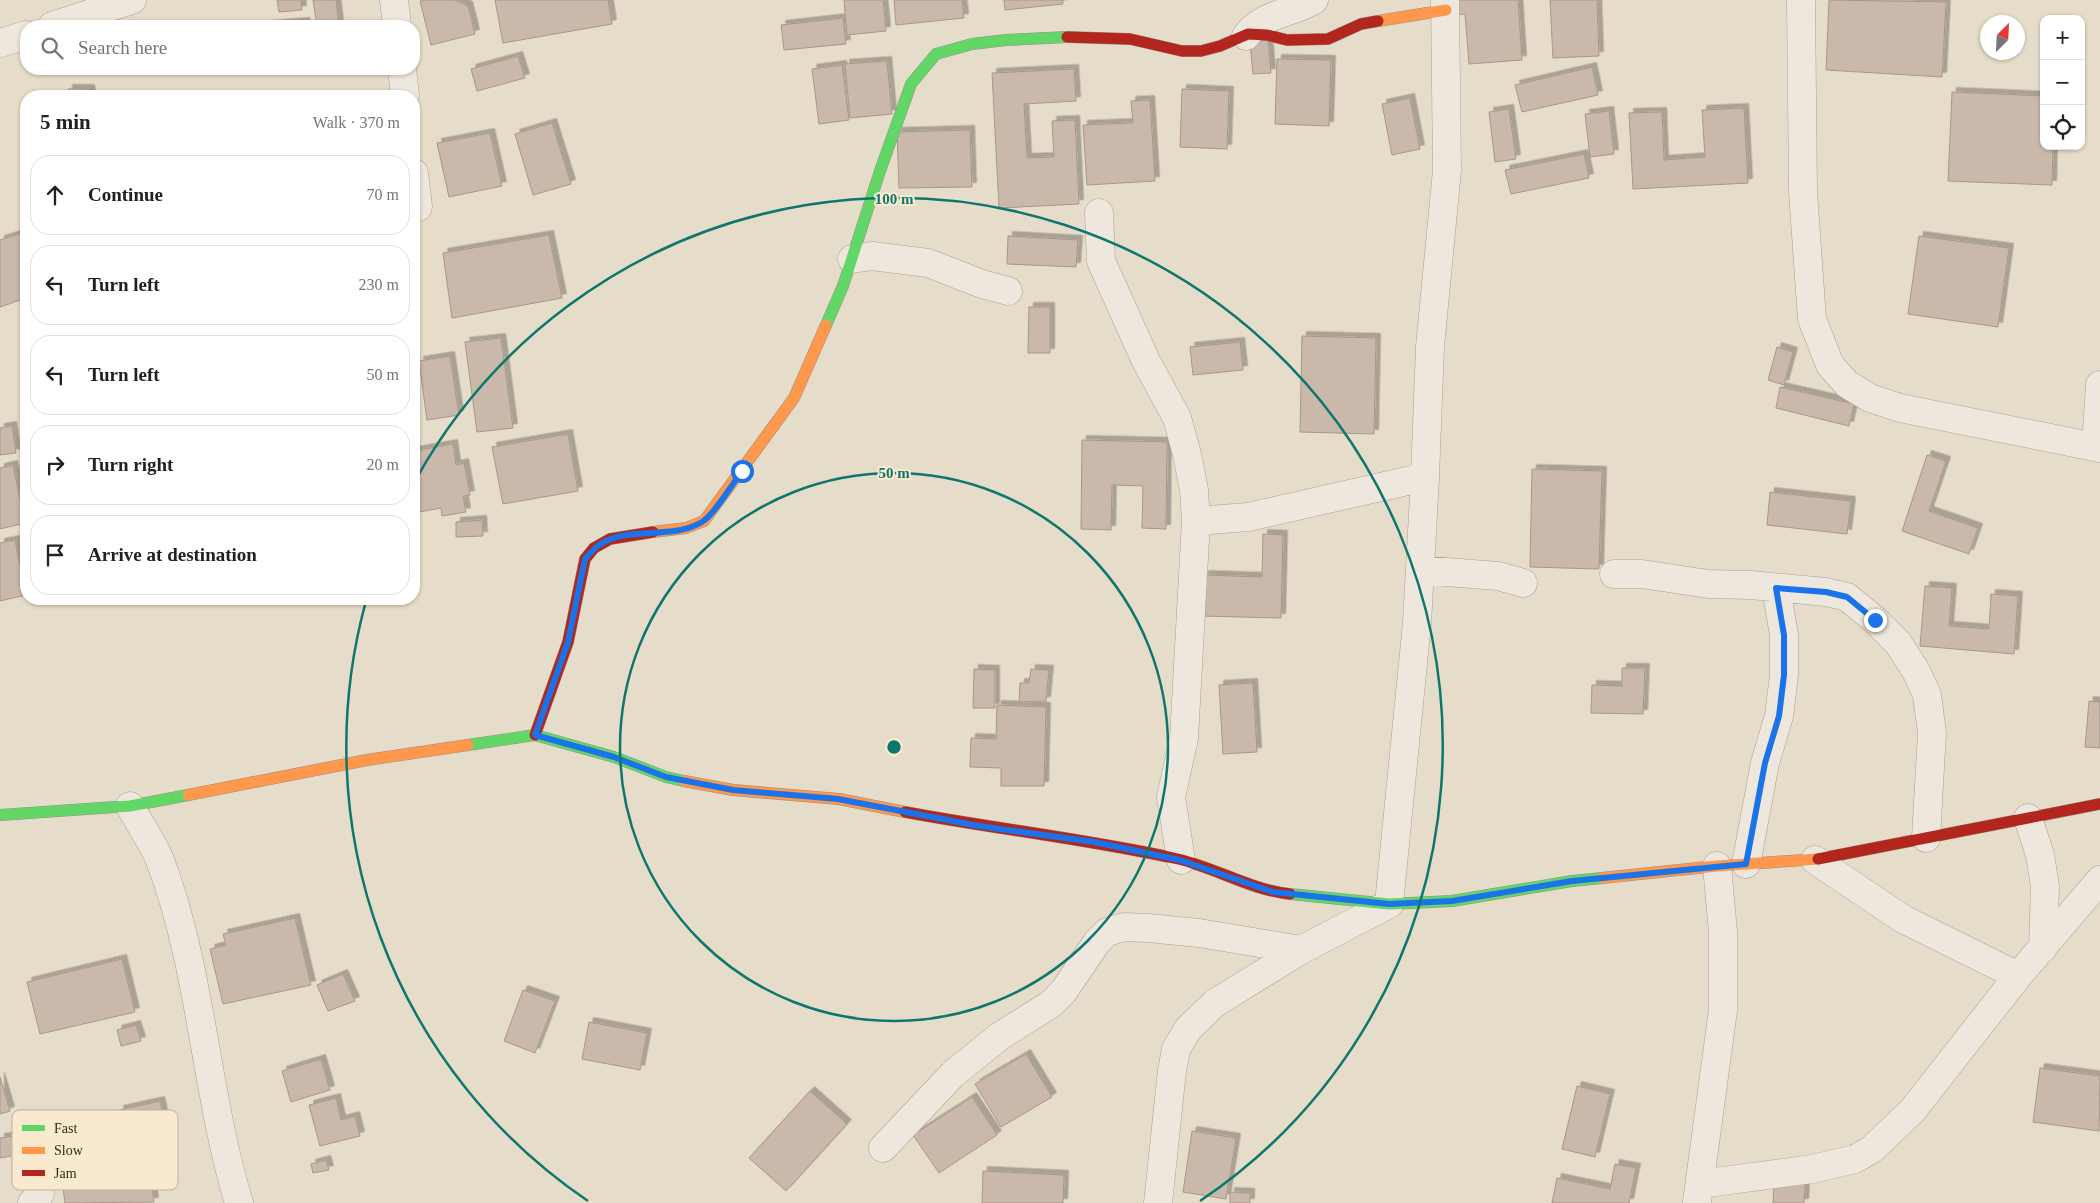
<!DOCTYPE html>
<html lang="en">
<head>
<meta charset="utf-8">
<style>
	:root { --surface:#fff; --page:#f6f6f6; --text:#202124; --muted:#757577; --line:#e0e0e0 }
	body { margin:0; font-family:Georgia,serif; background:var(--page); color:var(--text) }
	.controls { position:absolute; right:15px; top:15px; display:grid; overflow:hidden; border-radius:10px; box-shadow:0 1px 4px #0004 }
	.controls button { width:45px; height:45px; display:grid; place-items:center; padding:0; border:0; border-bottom:1px solid var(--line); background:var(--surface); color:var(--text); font:25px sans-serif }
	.compass { position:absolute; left:1980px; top:15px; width:45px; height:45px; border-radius:50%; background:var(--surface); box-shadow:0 1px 4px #0004; rotate:24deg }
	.stop { position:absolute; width:15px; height:15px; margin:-11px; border:4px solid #1a73e8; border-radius:50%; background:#fff }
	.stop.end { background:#1a73e8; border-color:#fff; box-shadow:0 1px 5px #0008 }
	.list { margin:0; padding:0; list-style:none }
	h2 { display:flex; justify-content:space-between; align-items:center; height:65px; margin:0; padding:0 20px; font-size:21px }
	h2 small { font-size:16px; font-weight:400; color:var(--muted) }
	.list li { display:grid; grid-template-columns:32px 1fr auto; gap:15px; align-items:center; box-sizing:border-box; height:80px; margin:0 10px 10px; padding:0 10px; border:1px solid var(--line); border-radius:20px }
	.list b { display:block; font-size:19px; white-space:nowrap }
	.list em { font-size:16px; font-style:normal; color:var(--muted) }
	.icon { flex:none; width:28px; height:28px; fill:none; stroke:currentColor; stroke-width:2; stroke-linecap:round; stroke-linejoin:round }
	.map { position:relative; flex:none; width:2100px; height:1203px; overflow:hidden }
	.search { position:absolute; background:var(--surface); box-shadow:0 1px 4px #0004; left:20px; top:20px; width:400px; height:55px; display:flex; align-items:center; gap:12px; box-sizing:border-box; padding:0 18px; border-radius:20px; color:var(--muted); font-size:19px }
	.panel { position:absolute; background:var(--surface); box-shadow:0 1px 4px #0004; left:20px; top:90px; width:400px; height:515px; border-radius:20px }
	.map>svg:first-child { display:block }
	.building { fill:#cab9ab; stroke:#a79789; filter:url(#shadow) }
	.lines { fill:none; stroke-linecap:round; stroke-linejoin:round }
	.street-casing { stroke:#aba194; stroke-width:29 }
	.fast-casing { stroke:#9a9084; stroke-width:12 }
	.slow-casing { stroke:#9a9084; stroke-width:12 }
	.jam-casing { stroke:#9a9084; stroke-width:12 }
	.street { stroke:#ede7dd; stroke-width:28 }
	.fast { stroke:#63d668; stroke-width:11 }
	.slow { stroke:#ff974d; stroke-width:11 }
	.jam { stroke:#b3261e; stroke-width:11 }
	.route { stroke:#1a73e8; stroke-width:6 }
	.ring { fill:none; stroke:#0f766e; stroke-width:2.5 }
	.key { fill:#f9eacf; stroke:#c0b099; stroke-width:1 }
	.key-label { font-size:14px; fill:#3b281b }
	.centre { fill:#0f766e; stroke:#f9eacf; stroke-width:2.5 }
	.ring-label { font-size:15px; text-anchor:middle; font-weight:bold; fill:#0f766e; stroke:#f9eacf; stroke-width:4; stroke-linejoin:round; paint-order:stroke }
</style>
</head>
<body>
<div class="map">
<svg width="2100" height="1203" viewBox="0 0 2100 1203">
	<defs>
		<filter id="shadow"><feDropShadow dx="4.5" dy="-4.5" stdDeviation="0" flood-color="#0004"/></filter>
	</defs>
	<rect width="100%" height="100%" fill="#e6dcca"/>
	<!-- building -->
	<path class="building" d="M 277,0 L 301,0 L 302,10 L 279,12 Z
		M 313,0 L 336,0 L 339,26 L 317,26 Z
		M 424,0 L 455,0 L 468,6 L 475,34 L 431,45 L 420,1 Z
		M 495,0 L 608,0 L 612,24 L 503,43 Z
		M 844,0 L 883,0 L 886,31 L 847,35 Z
		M 894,0 L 962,0 L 964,18 L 896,25 Z
		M 1004,0 L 1063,0 L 1063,4 L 1005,10 Z
		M 1453,0 L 1518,0 L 1522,60 L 1469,64 L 1465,14 L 1454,15 Z
		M 1550,0 L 1597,0 L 1599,56 L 1553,58 Z
		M 1829,0 L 1946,2 L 1942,77 L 1826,70 Z
		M 843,18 L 846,44 L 784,50 L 781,25 Z
		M 305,22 L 306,26 L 269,26 L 269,25 Z
		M 1268,40 L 1271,73 L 1253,74 L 1250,42 Z
		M 518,56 L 525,78 L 477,91 L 471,69 Z
		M 1277,59 L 1331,60 L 1329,126 L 1275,124 Z
		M 887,61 L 892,114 L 850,118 L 845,64 Z
		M 842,65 L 849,120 L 819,124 L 812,69 Z
		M 1592,67 L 1598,95 L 1522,112 L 1515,85 Z
		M 1074,69 L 1076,101 L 1024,104 L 1027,158 L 1054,157 L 1052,121 L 1075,120 L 1079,204 L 999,208 L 992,73 Z
		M 68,89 L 90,89 L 91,96 L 68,96 Z
		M 1182,89 L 1229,91 L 1227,149 L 1180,147 Z
		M 1952,92 L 2044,96 L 2044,146 L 2053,146 L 2052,185 L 1948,181 Z
		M 1410,98 L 1420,149 L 1392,155 L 1382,104 Z
		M 1150,100 L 1155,181 L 1087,185 L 1083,125 L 1133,123 L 1131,101 Z
		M 1744,108 L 1748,183 L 1633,189 L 1629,113 L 1662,112 L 1664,160 L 1705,157 L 1702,110 Z
		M 1509,109 L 1516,159 L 1495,162 L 1489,112 Z
		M 1609,111 L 1614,154 L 1590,157 L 1585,114 Z
		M 552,123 L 571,184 L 533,195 L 515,134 Z
		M 970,130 L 972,187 L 899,188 L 897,132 Z
		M 490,133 L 502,186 L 449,197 L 437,143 Z
		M 1584,154 L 1589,178 L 1511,194 L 1505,170 Z
		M 20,234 L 26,253 L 26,298 L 0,307 L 0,240 Z
		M 549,235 L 562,298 L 452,318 L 443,253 Z
		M 1008,236 L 1078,240 L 1076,267 L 1007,264 Z
		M 1919,236 L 2009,248 L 1998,327 L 1908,314 Z
		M 1029,307 L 1050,307 L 1050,353 L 1028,353 Z
		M 1302,336 L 1376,338 L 1374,434 L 1300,432 Z
		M 501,338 L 513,428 L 477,432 L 465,342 Z
		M 1240,342 L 1243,370 L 1193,375 L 1190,347 Z
		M 1777,347 L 1793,352 L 1784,385 L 1768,380 Z
		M 450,356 L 459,415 L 427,420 L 419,361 Z
		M 1780,387 L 1854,404 L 1849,426 L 1776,408 Z
		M 12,426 L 16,453 L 0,455 L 0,428 Z
		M 568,434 L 578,491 L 503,504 L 492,447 Z
		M 1082,440 L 1167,442 L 1166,529 L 1142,528 L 1143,486 L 1112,485 L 1111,530 L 1081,529 Z
		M 26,444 L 26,466 L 20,445 Z
		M 453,444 L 456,465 L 464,463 L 470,495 L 463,496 L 466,512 L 442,516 L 441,508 L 414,513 L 414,451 Z
		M 1927,455 L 1946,461 L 1929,511 L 1978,528 L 1969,554 L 1902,531 Z
		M 13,465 L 25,523 L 0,529 L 0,468 Z
		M 1532,469 L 1602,471 L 1599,569 L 1530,567 Z
		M 1770,492 L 1851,501 L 1847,534 L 1767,525 Z
		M 482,520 L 483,536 L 456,537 L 456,522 Z
		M 1263,534 L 1283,535 L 1281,618 L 1202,616 L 1204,575 L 1262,577 Z
		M 15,540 L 26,595 L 0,601 L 0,543 Z
		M 1925,586 L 1952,588 L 1949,626 L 1989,629 L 1991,594 L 2018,596 L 2014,654 L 1920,646 Z
		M 1622,668 L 1645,668 L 1643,714 L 1591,713 L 1592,685 L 1622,686 Z
		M 974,669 L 995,670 L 995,708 L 973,708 Z
		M 1031,669 L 1049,670 L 1046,701 L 1019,702 L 1020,683 L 1029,683 Z
		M 1253,683 L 1257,752 L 1223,754 L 1219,685 Z
		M 2089,701 L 2100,702 L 2100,748 L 2085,747 Z
		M 997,705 L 1046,707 L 1044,786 L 1001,786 L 1001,768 L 970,767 L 971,738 L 996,739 Z
		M 295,918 L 311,985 L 223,1004 L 210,949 L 226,945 L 223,934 Z
		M 122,959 L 135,1012 L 40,1034 L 27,982 Z
		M 343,974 L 355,1001 L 328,1011 L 317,985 Z
		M 523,990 L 555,1001 L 535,1053 L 504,1041 Z
		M 589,1022 L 647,1033 L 640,1070 L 582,1059 Z
		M 136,1025 L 141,1041 L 121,1046 L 117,1030 Z
		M 1026,1054 L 1052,1097 L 1001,1127 L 975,1084 Z
		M 321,1059 L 330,1090 L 291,1102 L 282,1071 Z
		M 2040,1068 L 2100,1076 L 2099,1131 L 2033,1122 Z
		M 0,1077 L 10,1111 L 0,1114 Z
		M 1577,1086 L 1610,1094 L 1595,1157 L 1562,1149 Z
		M 810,1091 L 847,1124 L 786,1191 L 749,1158 Z
		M 972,1097 L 997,1135 L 939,1173 L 913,1135 Z
		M 336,1098 L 341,1120 L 355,1116 L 360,1136 L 320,1146 L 309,1105 Z
		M 160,1101 L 169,1140 L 127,1149 L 119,1110 Z
		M 1192,1131 L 1236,1138 L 1226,1199 L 1183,1192 Z
		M 13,1136 L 17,1155 L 0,1158 L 0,1138 Z
		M 147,1148 L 154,1202 L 65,1203 L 59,1159 Z
		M 326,1160 L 329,1170 L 313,1173 L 311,1164 Z
		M 1615,1164 L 1636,1168 L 1629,1203 L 1552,1203 L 1557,1178 L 1610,1189 Z
		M 983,1171 L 1064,1175 L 1063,1203 L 982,1203 Z
		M 1774,1182 L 1805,1184 L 1804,1203 L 1773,1203 Z
		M 1230,1192 L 1250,1193 L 1250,1203 L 1230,1203 Z"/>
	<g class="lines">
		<defs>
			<path id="street" d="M 394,0 L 397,26
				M 1801,0 L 1803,192 L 1812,319 L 1830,365 L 1847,384 L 1870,398 L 1900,408 L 2100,448
				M 52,26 L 132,0
				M 1246,36 C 1263,13 1291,14 1314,0
				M 0,43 L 26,35
				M 402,69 L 405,96
				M 414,173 L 418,207
				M 1099,213 L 1101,261 L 1146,361 L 1177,418 L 1187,454 L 1194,490 L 1196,521 L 1184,738 L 1171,797 L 1181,860
				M 852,259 L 872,256 L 928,263 L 982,284 L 1008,291
				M 2096,446 L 2100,385
				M 1196,521 L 1248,517 L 1425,477
				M 1420,570 L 1498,576 L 1523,583
				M 1614,574 L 1642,574 L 1708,584 L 1751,585 L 1826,592 L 1847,597 L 1875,620 L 1898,643 L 1916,671 L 1927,695 L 1932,733 L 1926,838
				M 130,806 C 140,825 154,844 161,863 C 202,973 205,1091 239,1203
				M 2028,818 L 2040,855 L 2045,886 L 2043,948
				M 1815,860 L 1903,919 L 2018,976
				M 1746,864 L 1765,763 L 1779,716 L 1784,675 L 1784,635 L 1776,588
				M 883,1148 L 953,1074 L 1000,1036 L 1051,1004 L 1063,992 L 1097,942 L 1107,932 L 1124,927 L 1148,928 L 1199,933 L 1301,950
				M 1700,1184 L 1812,1169 L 1855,1159 L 1872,1149 L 1912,1111 L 2018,976 L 2100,880
				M 1697,1202 L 1723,1010 L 1723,932 L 1717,866
				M 32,1203 L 40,1194
				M 1158,1203 L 1172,1071 L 1176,1049 L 1188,1029 L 1215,1003 L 1301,950 L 1389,904 L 1417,623 L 1425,477 L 1430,347 L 1447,170 L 1445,0"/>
			<path id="fast" d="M 826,325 L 843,286 L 880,171 L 911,84 L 936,54 L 972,44 L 1006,40 L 1067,37
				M 468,745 L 535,735 L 614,757 L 666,777 L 684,781
				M 0,815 L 130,806 L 188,795
				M 1290,894 L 1389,904 L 1452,901 L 1572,881 L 1602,878"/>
			<path id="slow" d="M 1378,21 L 1446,10
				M 653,532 L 686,528 L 704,521 L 794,398 L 826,325
				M 684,781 L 733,790 L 839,799 L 905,812
				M 188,795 L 367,760 L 468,745
				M 1602,878 L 1717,866 L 1818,859"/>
			<path id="jam" d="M 1067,37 L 1130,39 L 1182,51 L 1201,51 L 1220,46 L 1248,34 L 1267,35 L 1287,40 L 1328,39 L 1361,24 L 1378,21
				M 535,735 L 568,642 L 585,559 L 594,548 L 610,539 L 653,532
				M 905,812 C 996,829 1088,839 1178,859 C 1216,868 1251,890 1290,894
				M 1818,859 L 2100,804"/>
		</defs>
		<!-- street casing -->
		<use href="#street" class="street-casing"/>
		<!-- fast casing -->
		<use href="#fast" class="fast-casing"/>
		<!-- slow casing -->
		<use href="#slow" class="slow-casing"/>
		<!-- jam casing -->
		<use href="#jam" class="jam-casing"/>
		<!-- street -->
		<use href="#street" class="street"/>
		<!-- fast -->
		<use href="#fast" class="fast"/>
		<!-- slow -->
		<use href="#slow" class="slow"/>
		<!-- jam -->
		<use href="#jam" class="jam"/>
	</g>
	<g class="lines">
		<!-- route -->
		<path class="route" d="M 742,471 C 733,483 714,515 702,522 C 672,540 632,526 602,543 C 595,547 590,553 585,559 L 568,642 L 535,735 L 614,757 L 666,777 L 733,790 L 838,799 L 979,826 L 1094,842 L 1180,860 L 1273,892 L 1389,904 L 1452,901 L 1572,881 L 1746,864 L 1765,763 L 1779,716 L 1784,675 L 1784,635 L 1776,588 L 1826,592 L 1847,597 L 1875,620"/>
	</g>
	<!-- distance rings -->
	<g class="ring">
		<circle cx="894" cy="747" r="274"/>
		<path d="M588 1201A548 548 0 0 1 366 601M415 481A548 548 0 1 1 1200 1201"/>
	</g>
	<!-- legend -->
	<rect x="12" y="1110" width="166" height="80" rx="8" class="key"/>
	<rect x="22" y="1125" width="23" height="6" fill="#63d668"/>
	<rect x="22" y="1147" width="23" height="7" fill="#ff974d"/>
	<rect x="22" y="1170" width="23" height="6" fill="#b3261e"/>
	<g class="key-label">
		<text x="54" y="1133">Fast</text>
		<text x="54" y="1155">Slow</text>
		<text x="54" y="1178">Jam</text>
	</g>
	<circle cx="894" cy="747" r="8" class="centre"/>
	<g class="ring-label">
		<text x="894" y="204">100 m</text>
		<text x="894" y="478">50 m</text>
	</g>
</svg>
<div class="controls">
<button>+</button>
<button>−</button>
<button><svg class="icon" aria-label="locate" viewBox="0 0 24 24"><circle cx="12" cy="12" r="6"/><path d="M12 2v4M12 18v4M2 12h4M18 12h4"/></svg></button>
</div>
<svg class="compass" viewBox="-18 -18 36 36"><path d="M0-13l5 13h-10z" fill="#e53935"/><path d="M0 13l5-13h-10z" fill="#757577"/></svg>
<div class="stop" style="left:742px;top:471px"></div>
<div class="stop end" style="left:1875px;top:620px"></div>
<div class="search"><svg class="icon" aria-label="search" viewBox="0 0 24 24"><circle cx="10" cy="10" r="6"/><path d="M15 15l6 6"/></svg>Search here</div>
<section class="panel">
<h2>5 min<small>Walk · 370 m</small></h2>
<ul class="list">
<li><svg class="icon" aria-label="ahead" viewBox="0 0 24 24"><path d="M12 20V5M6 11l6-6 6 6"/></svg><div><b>Continue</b></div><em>70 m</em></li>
<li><svg class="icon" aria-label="left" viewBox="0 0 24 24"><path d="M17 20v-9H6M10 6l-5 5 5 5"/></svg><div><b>Turn left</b></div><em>230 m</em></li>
<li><svg class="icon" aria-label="left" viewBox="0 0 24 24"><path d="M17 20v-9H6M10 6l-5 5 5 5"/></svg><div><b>Turn left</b></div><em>50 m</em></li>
<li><svg class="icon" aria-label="right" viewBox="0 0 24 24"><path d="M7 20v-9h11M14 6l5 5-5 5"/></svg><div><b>Turn right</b></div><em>20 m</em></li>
<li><svg class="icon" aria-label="arrive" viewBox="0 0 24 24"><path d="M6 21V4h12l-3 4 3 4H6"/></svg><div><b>Arrive at destination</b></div></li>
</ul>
</section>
</div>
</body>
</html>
